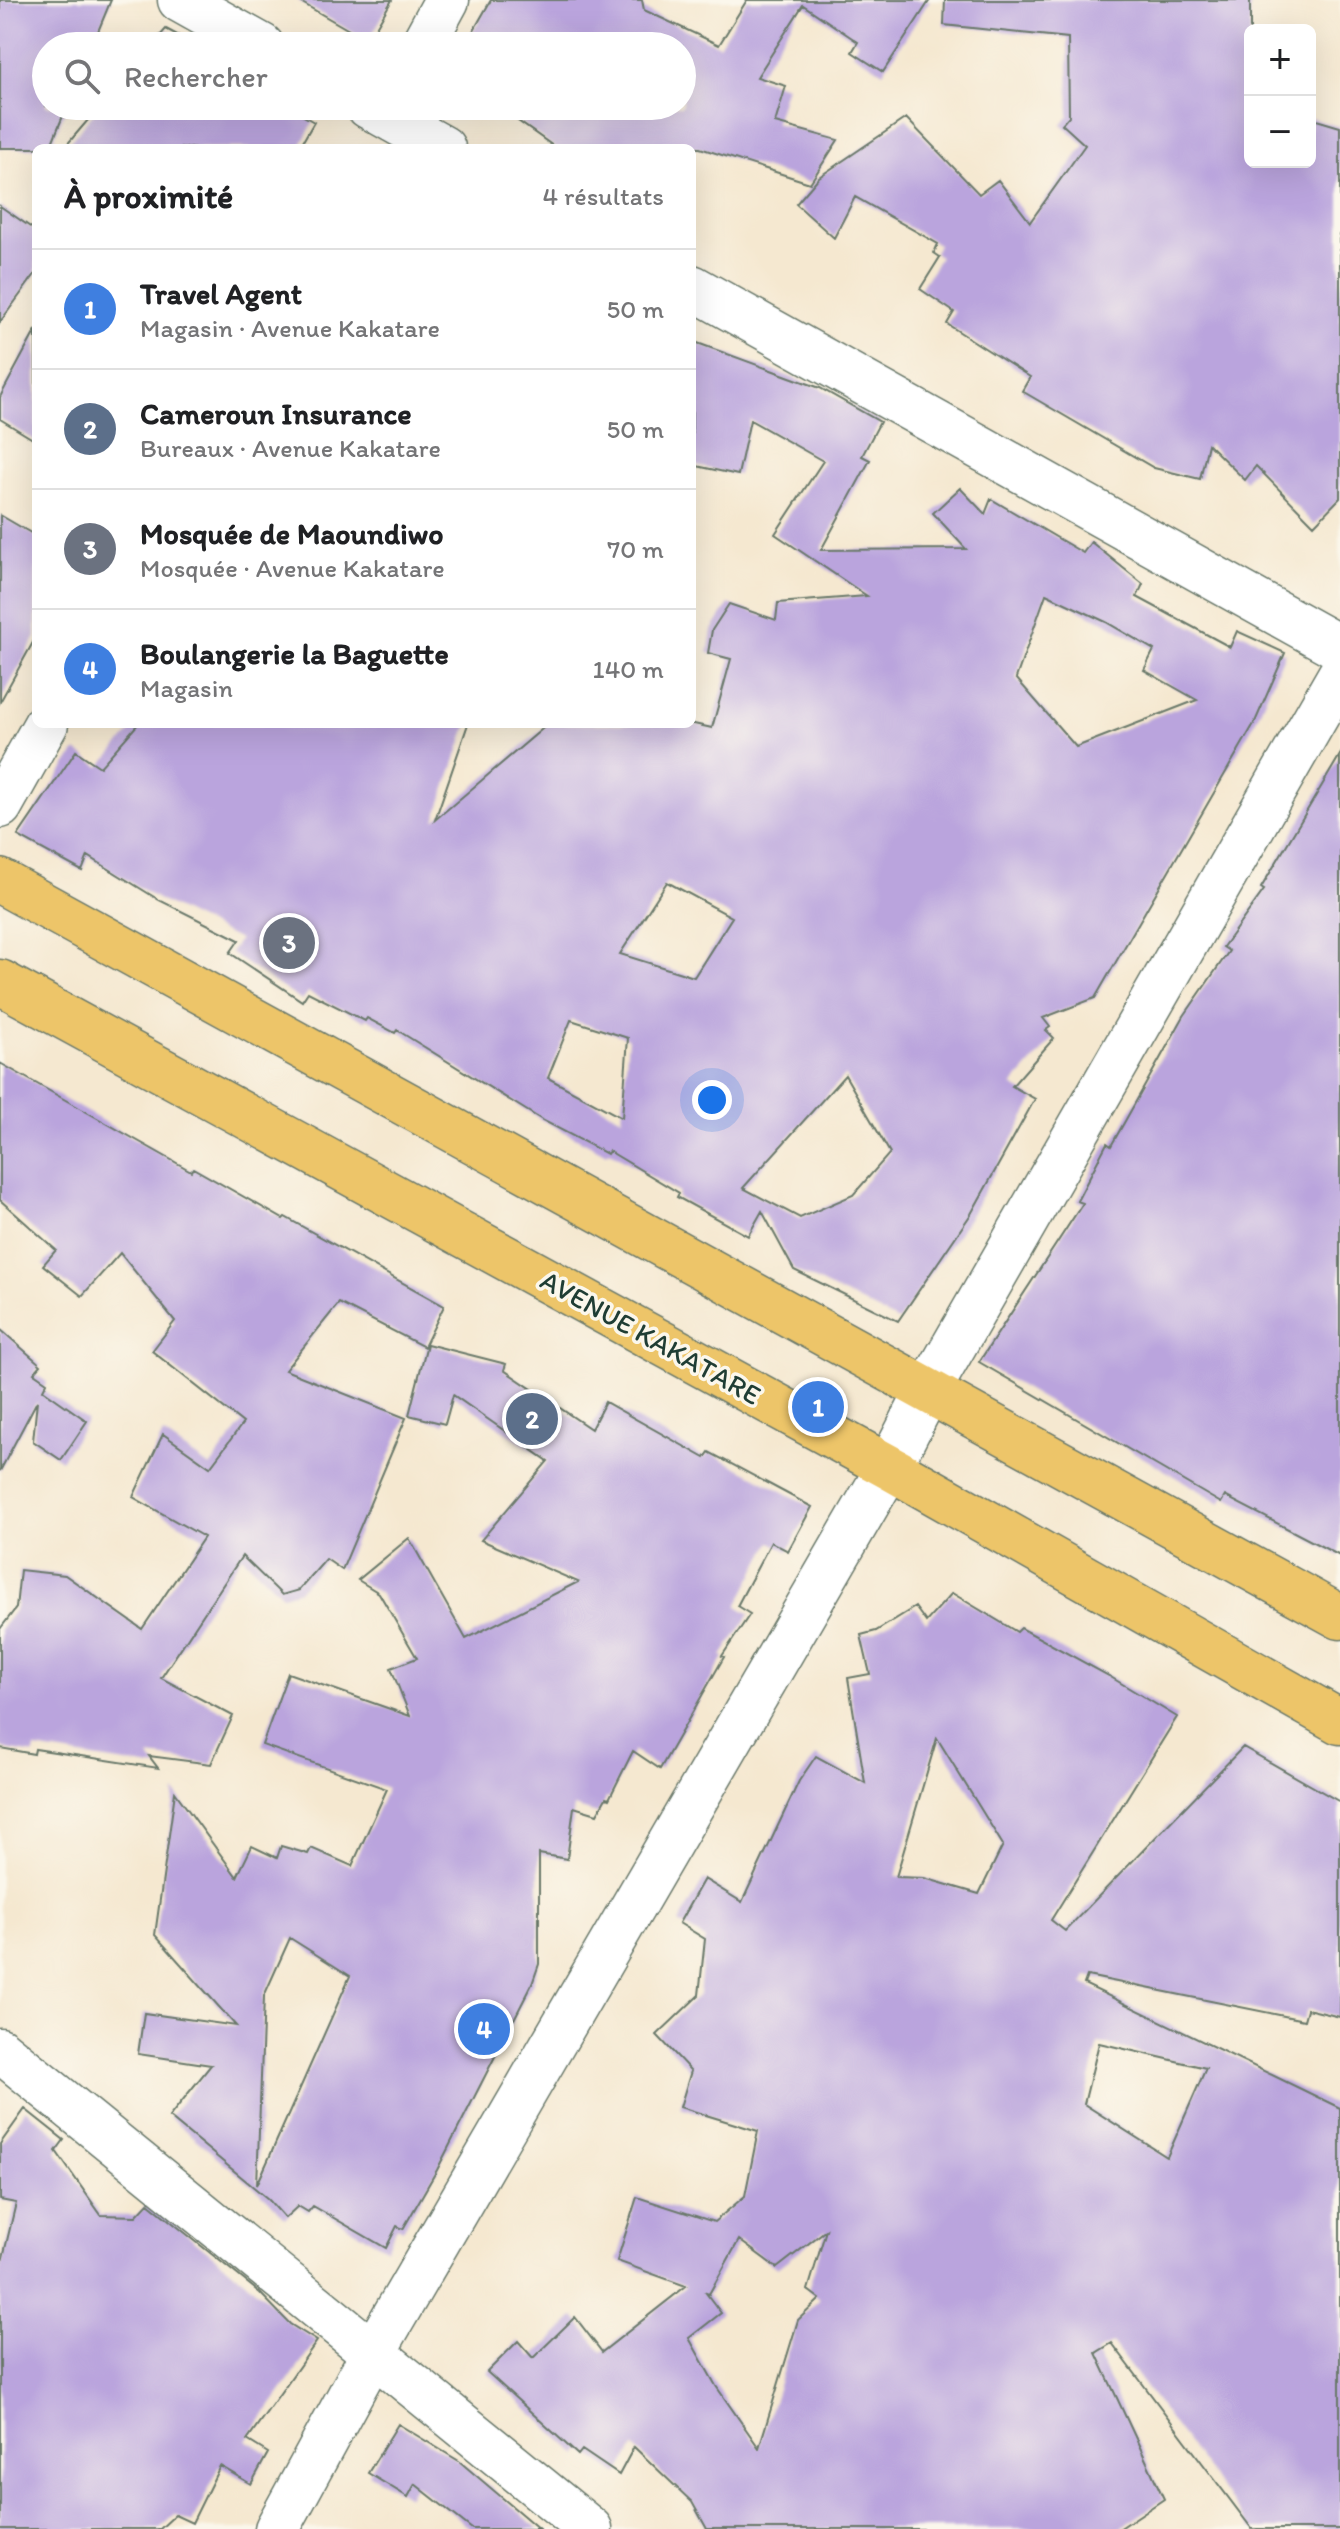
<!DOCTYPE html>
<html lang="fr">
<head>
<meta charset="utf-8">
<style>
	:root { --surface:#fff; --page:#f2f2f2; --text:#202124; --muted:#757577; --line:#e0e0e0; --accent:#7c3aed }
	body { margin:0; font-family:Itim,sans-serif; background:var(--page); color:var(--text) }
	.controls { position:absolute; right:24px; top:24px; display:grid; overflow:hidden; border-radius:12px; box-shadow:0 8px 32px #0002 }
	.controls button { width:72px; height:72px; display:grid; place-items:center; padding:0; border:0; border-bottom:2px solid var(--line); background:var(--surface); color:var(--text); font:40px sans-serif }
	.you { position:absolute; left:712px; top:1100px; width:28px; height:28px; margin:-20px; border:6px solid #fff; border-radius:50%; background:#1a73e8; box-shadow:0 0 0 12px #1a73e833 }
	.badge { display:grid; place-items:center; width:52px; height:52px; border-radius:50%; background:var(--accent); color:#fff; font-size:26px; font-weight:700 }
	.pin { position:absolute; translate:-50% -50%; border:4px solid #fff; box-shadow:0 2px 8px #0006 }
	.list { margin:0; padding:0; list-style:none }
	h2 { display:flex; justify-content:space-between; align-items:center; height:104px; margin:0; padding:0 32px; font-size:34px }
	h2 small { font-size:26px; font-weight:400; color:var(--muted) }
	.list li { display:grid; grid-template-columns:52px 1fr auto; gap:24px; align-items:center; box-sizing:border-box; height:120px; padding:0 32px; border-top:2px solid var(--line) }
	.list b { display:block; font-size:30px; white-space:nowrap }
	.list p { margin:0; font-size:26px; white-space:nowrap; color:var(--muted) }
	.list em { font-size:26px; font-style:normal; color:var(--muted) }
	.icon { flex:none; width:44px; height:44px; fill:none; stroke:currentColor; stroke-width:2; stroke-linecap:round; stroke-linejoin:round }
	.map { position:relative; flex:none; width:1340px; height:2529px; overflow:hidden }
	.search { position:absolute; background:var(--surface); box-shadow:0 8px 32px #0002; left:32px; top:32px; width:664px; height:88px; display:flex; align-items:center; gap:20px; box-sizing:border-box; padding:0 28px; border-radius:44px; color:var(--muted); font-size:30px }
	.panel { position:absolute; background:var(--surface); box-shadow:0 8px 32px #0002; left:32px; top:144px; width:664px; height:584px; border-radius:12px }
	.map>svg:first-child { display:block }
	.building { fill:#baa4dd; fill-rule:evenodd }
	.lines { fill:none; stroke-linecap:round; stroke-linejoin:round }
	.minor-casing { stroke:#6a796b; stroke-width:47 }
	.tertiary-casing { stroke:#6a796b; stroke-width:47 }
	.primary-casing { stroke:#6a796b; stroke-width:47 }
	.minor { stroke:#fff; stroke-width:44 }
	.tertiary { stroke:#fff; stroke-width:44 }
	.primary { stroke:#edc569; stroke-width:44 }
	.labels { text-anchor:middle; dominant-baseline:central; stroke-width:7; stroke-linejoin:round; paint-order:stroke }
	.street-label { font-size:28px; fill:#1f3d34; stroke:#fbf7ec }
</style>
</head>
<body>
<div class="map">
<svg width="1340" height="2529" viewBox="0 0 1340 2529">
	<rect width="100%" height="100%" fill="#fbf7ec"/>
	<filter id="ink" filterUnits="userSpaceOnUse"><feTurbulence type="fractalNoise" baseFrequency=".0125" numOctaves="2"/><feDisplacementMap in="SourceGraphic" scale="16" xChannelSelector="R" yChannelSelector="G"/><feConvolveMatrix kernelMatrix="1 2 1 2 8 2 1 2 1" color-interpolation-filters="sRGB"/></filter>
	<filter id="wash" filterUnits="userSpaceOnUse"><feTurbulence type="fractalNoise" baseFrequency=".006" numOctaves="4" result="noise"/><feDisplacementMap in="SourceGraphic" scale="32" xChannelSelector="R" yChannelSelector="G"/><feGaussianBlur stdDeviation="1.8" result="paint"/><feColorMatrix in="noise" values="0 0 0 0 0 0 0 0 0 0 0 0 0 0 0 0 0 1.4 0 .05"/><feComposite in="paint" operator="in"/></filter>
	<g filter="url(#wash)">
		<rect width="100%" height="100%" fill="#f5e8d0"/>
		<g id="blocks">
			<!-- building -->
			<path class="building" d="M 0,0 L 111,0 L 92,46 L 46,46 L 46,106 L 67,106 L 50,148 L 0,148 Z
				M 297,0 L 392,0 L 368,41 Z
				M 491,0 L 642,0 L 644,10 L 719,45 L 747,0 L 930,0 L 883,72 L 852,52 L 858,42 L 803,5 L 757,77 L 786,86 L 775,123 L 838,140 L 810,183 L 700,148 L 556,148 L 497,106 L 682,106 L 682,46 L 473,46 L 467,42 Z
				M 945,0 L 1250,0 L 1250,162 L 1310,162 L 1310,118 L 1340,127 L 1340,498 L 1314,525 L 1256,466 L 1245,480 L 1208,444 L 1200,479 L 1154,468 L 1022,391 L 1030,377 L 947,324 L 954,312 L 920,289 L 940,257 L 934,253 L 938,244 L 855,197 L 834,238 L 796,204 L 819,177 L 906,118 L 979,194 L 998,180 L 1030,222 L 1085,145 L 1062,124 L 1069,116 L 1068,38 L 944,25 Z
				M 166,29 L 198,46 L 151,46 Z
				M 100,106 L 286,106 L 314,122 L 299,148 L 64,148 Z
				M 0,206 L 36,231 L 36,273 L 0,322 Z
				M 36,330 L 36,441 L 0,419 L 0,397 Z
				M 692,341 L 820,388 L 880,422 L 862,456 L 870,460 L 821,550 L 966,549 L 933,513 L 960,488 L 985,514 L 991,499 L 1083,553 L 1091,542 L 1143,584 L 1137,597 L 1230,647 L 1237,631 L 1285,653 L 1255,722 L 1095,998 L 1043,1018 L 1050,1027 L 1046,1030 L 1054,1038 L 1012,1086 L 1035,1099 L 971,1214 L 898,1321 L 794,1270 L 762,1211 L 748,1236 L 677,1197 L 679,1193 L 609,1151 L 607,1154 L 542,1120 L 397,1030 L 395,1033 L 367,1018 L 365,1021 L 308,992 L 302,1001 L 230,953 L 239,940 L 159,900 L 88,856 L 82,871 L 18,836 L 76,751 L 100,767 L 138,724 L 468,724 L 435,820 L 548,724 L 694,724 L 712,728 L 731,659 L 708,653 L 712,630 L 729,604 L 776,620 L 778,603 L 867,596 L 775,534 L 823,461 L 750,420 L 738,475 L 692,465 ZM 1046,594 L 1106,622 L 1154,650 L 1144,670 L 1197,700 L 1076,747 L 1016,678 ZM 667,882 L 732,917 L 694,977 L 620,954 ZM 571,1020 L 628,1038 L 622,1118 L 548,1078 ZM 845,1075 L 890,1153 L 853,1195 L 800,1218 L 743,1188 Z
				M 0,515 L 36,536 L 36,637 L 0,702 Z
				M 1340,755 L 1340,1556 L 1225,1496 L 1221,1503 L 979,1362 L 1083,1203 L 1077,1201 L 1107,1143 L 1111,1146 L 1184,1016 L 1229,951 L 1223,947 L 1264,890 L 1261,888 Z
				M 0,1063 L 191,1171 L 193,1168 L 283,1219 L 285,1217 L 444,1306 L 424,1347 L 339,1303 L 285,1370 L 406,1418 L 342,1570 L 326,1559 L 299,1590 L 282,1595 L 242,1556 L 161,1678 L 233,1716 L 211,1764 L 149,1756 L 158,1768 L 35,1749 L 34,1754 L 0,1748 L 0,1629 L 16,1608 L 20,1570 L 65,1575 L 142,1629 L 204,1537 L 133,1497 L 163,1434 L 210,1467 L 243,1423 L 152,1351 L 175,1321 L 120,1253 L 82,1296 L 43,1265 L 56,1250 L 0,1200 Z
				M 0,1329 L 41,1365 L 34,1373 L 47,1382 L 43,1390 L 87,1421 L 61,1460 L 33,1441 L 37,1401 L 0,1471 Z
				M 427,1344 L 506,1364 L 504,1370 L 591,1429 L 605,1402 L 705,1458 L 709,1452 L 812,1507 L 788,1551 L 771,1542 L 737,1606 L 750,1614 L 722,1656 L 724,1657 L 660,1769 L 633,1751 L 609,1799 L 606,1798 L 597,1814 L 574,1807 L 567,1859 L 539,1854 L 539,1964 L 532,1984 L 437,2170 L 403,2229 L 397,2226 L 386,2248 L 313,2206 L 308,2212 L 298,2206 L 285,2218 L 268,2199 L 169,2117 L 211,2065 L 138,2054 L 144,2013 L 236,2026 L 155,1935 L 175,1792 L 237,1877 L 252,1846 L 277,1858 L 281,1846 L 308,1854 L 311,1848 L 352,1866 L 387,1789 L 262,1745 L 288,1673 L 410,1716 L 391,1668 L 417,1658 L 379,1593 L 358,1580 L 409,1538 L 466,1639 L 578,1582 L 481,1540 L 548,1461 L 453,1395 L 445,1424 L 409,1415 ZM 290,1938 L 350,1976 L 257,2185 L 264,1996 Z
				M 952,1593 L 1017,1632 L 1021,1628 L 1109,1676 L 1177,1717 L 1051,1920 L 1065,1931 L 1243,1747 L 1340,1802 L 1340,2017 L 1307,2009 L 1304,2020 L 1087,1976 L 1084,1984 L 1340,2108 L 1340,2529 L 1252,2529 L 1112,2343 L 1096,2353 L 1164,2499 L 1119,2529 L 707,2529 L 692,2502 L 634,2447 L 619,2475 L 582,2450 L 578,2455 L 487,2372 L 518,2341 L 533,2358 L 575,2317 L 602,2352 L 686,2286 L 617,2261 L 637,2197 L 714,2222 L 745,2196 L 758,2131 L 680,2107 L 691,2071 L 657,2035 L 699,1995 L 705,1939 L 679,1923 L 704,1879 L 742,1902 L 799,1781 L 816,1756 L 865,1783 L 848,1678 L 870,1674 L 861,1635 L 876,1631 L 915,1607 L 926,1622 ZM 937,1738 L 1003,1845 L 979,1894 L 924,1878 L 896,1877 ZM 1099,2043 L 1206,2068 L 1167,2157 L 1084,2104 ZM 826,2230 L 808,2290 L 820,2299 L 798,2320 L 759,2448 L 716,2386 L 689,2338 L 721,2313 L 706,2293 L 709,2294 L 739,2240 L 777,2268 Z
				M 25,2109 L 64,2140 L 56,2151 L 101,2215 L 136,2216 L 148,2203 L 260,2293 L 290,2324 L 317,2341 L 247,2440 L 268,2453 L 251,2484 L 220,2466 L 192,2523 L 175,2515 L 160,2529 L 0,2529 L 0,2270 L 16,2203 L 0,2200 L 0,2144 Z
				M 398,2424 L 459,2461 L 539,2529 L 472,2529 L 415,2484 L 408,2497 L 368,2473 Z"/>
		</g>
	</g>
	<g filter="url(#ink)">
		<use href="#blocks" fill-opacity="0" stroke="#6a796b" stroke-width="2"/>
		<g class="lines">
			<defs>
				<path id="minor" d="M 180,0 L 262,46
					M 422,46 L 447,0
					M 368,106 L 443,148
					M 692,287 L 1340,648
					M 0,806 L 46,724
					M 0,2050 L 590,2529"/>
				<path id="tertiary" d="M 277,2529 L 374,2351 L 889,1467 L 928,1391 L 1340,675"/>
				<path id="primary" d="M 0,881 L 1340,1617
					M 0,982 L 889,1467 L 1340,1722"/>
			</defs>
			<!-- minor casing -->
			<use href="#minor" class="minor-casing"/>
			<!-- tertiary casing -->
			<use href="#tertiary" class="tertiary-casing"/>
			<!-- primary casing -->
			<use href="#primary" class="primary-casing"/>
			<!-- minor -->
			<use href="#minor" class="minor"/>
			<!-- tertiary -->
			<use href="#tertiary" class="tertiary"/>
			<!-- primary -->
			<use href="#primary" class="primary"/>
		</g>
	</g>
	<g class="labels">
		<!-- street labels -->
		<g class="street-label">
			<text transform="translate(651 1337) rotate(29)">AVENUE KAKATARE</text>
		</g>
	</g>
</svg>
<div class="controls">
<button>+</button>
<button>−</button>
</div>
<div class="you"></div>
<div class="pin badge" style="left:818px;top:1407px;background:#3f7fe0">1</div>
<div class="pin badge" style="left:532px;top:1419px;background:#5c6f8a">2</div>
<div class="pin badge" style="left:289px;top:943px;background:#6b7280">3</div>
<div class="pin badge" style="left:484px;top:2029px;background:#3f7fe0">4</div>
<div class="search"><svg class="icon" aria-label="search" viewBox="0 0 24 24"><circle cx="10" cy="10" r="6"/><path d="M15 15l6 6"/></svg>Rechercher</div>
<section class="panel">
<h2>À proximité<small>4 résultats</small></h2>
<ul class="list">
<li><span class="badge" style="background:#3f7fe0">1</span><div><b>Travel Agent</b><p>Magasin · Avenue Kakatare</p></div><em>50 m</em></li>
<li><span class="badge" style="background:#5c6f8a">2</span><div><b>Cameroun Insurance</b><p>Bureaux · Avenue Kakatare</p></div><em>50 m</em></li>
<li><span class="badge" style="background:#6b7280">3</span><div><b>Mosquée de Maoundiwo</b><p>Mosquée · Avenue Kakatare</p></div><em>70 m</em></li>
<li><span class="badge" style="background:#3f7fe0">4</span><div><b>Boulangerie la Baguette</b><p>Magasin</p></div><em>140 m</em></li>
</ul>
</section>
</div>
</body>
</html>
